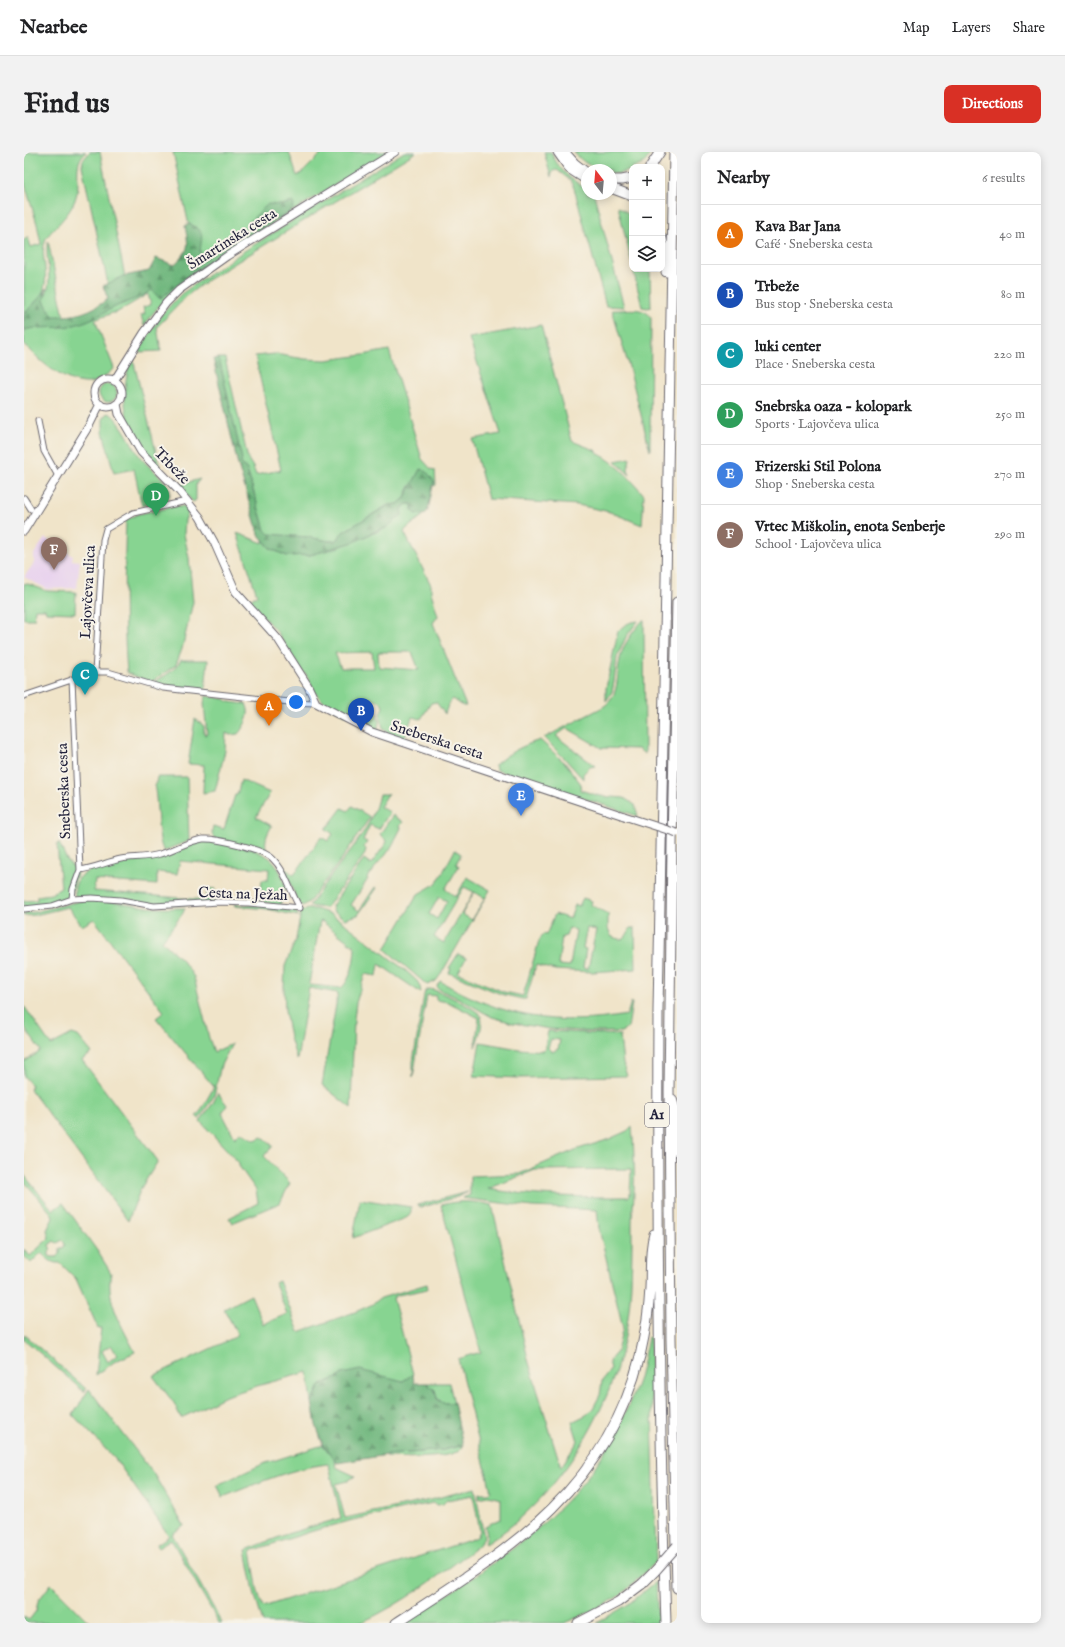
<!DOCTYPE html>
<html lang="en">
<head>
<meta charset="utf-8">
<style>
	:root { --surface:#fff; --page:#f2f2f2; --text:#202124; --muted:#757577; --line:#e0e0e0; --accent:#d93025 }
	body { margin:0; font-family:"IM FELL English",serif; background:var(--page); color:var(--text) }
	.controls { position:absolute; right:12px; top:12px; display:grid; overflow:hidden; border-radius:8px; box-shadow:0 2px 10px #0003 }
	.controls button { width:36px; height:36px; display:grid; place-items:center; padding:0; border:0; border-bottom:1px solid var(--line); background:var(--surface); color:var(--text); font:20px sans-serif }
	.compass { position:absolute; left:557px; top:12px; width:36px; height:36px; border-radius:50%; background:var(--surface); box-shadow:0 2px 10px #0003; rotate:344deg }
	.you { position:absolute; left:272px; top:550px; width:14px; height:14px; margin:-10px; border:3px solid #fff; border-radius:50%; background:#1a73e8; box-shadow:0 0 0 6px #1a73e833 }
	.badge { display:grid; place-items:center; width:26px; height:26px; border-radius:50%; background:var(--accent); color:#fff; font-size:13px; font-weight:700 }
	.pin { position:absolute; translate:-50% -33px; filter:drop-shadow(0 1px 2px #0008) }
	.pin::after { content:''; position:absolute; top:21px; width:14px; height:12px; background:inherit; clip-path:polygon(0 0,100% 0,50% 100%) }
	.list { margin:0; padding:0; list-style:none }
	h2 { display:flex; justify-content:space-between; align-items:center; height:52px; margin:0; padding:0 16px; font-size:17px }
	h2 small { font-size:13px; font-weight:400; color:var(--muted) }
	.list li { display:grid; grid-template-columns:26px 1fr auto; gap:12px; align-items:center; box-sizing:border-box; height:60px; padding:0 16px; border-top:1px solid var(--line) }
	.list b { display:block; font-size:15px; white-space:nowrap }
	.list p { margin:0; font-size:13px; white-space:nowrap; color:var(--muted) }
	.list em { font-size:13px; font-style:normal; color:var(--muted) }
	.icon { flex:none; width:22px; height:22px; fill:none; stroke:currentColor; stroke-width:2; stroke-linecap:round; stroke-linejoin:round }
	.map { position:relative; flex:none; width:653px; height:1471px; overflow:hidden; border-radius:8px }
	header { display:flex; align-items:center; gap:24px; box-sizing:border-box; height:56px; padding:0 20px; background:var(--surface); border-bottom:1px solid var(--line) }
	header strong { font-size:19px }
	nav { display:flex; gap:22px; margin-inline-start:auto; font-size:14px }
	.intro { display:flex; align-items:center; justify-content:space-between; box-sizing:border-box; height:96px; padding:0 24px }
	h1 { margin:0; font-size:28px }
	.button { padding:10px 18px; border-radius:8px; background:var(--accent); color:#fff; font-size:14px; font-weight:700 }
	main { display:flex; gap:24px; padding:0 24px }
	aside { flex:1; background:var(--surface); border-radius:8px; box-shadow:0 2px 10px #0003 }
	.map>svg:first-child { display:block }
	.built { fill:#e8d2ee }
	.green { fill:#87d491; stroke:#547b66; fill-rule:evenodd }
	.forest { fill:url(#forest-firs); stroke:#486c5b }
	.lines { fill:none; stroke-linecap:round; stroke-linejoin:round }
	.street-casing { stroke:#6a666d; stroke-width:7 }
	.secondary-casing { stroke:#6a666d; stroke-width:9 }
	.highway-casing { stroke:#6a666d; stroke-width:11 }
	.street { stroke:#fff; stroke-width:5 }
	.secondary { stroke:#fff; stroke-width:7 }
	.highway { stroke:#fff; stroke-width:9 }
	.secondary-bridge-casing { stroke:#6a666d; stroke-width:9; stroke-linecap:butt }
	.highway-bridge-casing { stroke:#6a666d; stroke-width:11; stroke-linecap:butt }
	.secondary-bridge { stroke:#fff; stroke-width:7 }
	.highway-bridge { stroke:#fff; stroke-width:9 }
	.labels { text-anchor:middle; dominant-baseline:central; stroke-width:4; stroke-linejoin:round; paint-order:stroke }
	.shield { fill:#f7f3e8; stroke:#62616f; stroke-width:1 }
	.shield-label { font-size:14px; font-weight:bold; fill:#22223b }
	.street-label { font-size:15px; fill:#22223b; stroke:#f7f3e8 }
</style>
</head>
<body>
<header>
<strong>Nearbee</strong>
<nav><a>Map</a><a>Layers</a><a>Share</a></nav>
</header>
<div class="intro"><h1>Find us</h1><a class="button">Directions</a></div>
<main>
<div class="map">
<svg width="653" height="1471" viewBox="0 0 653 1471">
	<defs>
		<pattern id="forest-firs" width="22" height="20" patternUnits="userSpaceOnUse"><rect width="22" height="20" fill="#6db67b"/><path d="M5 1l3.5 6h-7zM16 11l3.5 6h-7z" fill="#599466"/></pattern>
	</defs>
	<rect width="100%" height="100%" fill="#f7f3e8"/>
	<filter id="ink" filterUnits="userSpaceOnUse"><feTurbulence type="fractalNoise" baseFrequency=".025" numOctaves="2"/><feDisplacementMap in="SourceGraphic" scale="8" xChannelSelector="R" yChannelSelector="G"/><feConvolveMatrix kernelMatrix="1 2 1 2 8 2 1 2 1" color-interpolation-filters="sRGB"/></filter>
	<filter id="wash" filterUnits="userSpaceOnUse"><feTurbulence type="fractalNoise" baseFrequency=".012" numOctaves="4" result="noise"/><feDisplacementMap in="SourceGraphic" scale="16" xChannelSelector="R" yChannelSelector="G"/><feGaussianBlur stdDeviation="0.9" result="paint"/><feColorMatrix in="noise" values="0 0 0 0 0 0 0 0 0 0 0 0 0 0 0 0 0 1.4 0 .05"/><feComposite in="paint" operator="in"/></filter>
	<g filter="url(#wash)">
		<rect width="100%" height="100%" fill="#f0e4c9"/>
		<!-- built -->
		<path class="built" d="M 21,386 L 49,404 L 48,408 L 56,409 L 53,436 L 23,437 L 0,425 L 10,411 L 10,402 Z"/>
		<!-- green -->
		<path class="green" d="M 7,0 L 62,0 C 49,11 56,26 53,41 C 49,61 34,71 22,86 C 19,94 19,100 20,108 C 24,136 21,143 0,161 L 0,88 L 4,85 L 7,95 L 17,92 L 13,72 L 0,29 L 0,2 Z
			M 66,0 L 76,0 L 103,135 L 157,109 L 170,97 L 149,0 L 265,0 L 273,24 L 279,20 L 299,0 L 364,0 L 187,110 C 159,130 139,145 120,174 L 117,163 L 121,162 L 119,155 L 127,153 L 124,142 L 92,161 L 88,161 L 71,168 L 90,216 C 86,221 73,230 67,231 C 41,233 15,209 0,191 L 0,165 C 23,146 27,142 24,111 C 23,104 22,96 24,89 L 41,170 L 86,154 L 86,141 L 58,14 L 59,8 Z
			M 380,0 L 392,0 L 182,129 L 164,143 L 133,175 L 137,199 L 114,200 L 138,162 L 157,142 L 174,130 L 220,99 Z
			M 520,0 L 527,0 C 534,17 547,28 563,37 L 563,42 L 570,42 L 600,155 L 582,154 L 550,36 L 546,28 L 533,18 L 529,19 L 527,25 Z
			M 550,0 L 627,0 C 623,9 618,15 608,15 L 608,18 L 593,22 L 587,21 L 587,18 C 573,18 559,12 550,0 Z
			M 594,54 L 608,64 L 608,112 Z
			M 609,117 L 626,117 L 627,155 L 623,156 L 618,155 Z
			M 588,158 C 601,159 618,153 627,165 L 626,299 L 605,215 Z
			M 517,173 L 548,289 L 573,299 L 573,301 C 593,311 606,326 620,343 L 618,373 L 586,360 L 554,353 L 464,347 L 448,287 L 477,282 L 445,186 Z
			M 365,198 L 398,307 L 407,317 L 411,318 L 412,333 L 410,334 L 410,329 L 386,334 L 380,347 L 374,352 L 364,353 L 319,380 L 311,389 L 305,389 L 284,385 L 245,383 L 241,378 L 223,318 L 217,311 L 195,206 L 201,206 L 224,307 L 229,315 L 232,323 L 257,318 L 231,204 L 251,202 L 281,207 L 302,208 L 339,203 Z
			M 109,207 L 136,316 C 104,279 93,259 106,209 Z
			M75 241a9 9 0 1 1 18 0a9 9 0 1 1-18 0Z
			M 84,261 C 95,264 109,296 117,306 C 123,314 142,328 145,335 C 146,339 146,341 145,344 L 118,354 L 110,317 L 90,321 L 79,280 L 79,267 Z
			M 606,306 L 604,317 L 606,323 L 591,309 Z
			M 176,327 L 172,332 L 172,348 L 169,350 L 154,333 Z
			M 383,352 L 388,352 L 392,362 L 401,362 L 382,377 L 380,380 L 407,433 L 407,440 L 414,464 L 409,471 L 442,554 L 439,554 L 429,547 L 425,550 L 421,562 L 412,550 L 407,551 L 397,567 L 388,565 L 380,588 L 363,582 L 363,580 L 359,577 L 356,562 L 359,555 L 357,550 L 344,546 L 341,558 L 353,561 L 355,570 L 353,579 L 303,553 L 292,542 L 281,521 L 280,522 L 253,480 L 225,449 L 233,443 L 213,381 L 239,391 L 239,388 L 247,397 L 263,404 L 286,403 L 312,396 L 362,376 L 377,357 ZM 348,500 L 350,516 L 317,516 L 311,501 ZM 354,500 L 388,500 L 395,518 L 355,515 Z
			M 154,354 L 154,355 L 160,354 L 164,357 L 164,362 L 161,368 L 160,382 L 165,406 L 169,450 L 158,497 L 152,513 L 127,530 L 103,521 C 99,470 100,419 102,368 L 114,362 Z
			M 1,431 L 23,439 L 52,440 L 51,461 L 22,460 L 21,457 L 11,457 L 10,467 L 0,467 L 0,432 Z
			M 620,467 L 621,602 L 614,597 L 577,596 L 543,576 L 532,584 L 571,614 L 566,615 L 559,622 L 559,627 L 541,607 L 520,586 L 579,555 C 596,544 592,525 596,507 C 599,492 610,478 620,467 Z
			M 614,469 L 602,485 L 593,505 L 590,530 L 588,540 L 582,549 L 582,536 L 594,479 C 601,472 605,470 614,469 Z
			M 157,508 L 184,508 L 181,538 L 148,535 L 129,531 C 140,524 151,519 157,508 Z
			M 182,544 L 201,547 L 205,550 L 222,552 C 228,562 220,575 214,582 L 206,583 L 202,581 L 201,599 L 191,639 L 179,641 L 180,613 L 164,612 L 171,567 L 180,574 L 180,582 L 183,583 L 180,551 Z
			M 516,588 L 541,611 L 557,632 L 556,638 L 576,644 L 600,646 L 611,653 L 614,664 L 472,618 L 471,613 C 484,601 500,593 516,588 Z
			M 133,625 L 163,625 L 165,689 L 140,699 C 133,692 134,647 130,633 L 132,631 Z
			M 217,628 L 246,641 L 232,665 L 248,674 C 242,683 240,690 243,700 L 191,687 C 187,683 188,679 189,674 L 200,677 L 211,643 L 213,643 Z
			M 355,642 L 364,642 L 356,655 L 366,660 L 355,677 L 346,673 L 339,688 L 343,690 L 340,695 L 342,697 L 341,702 L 304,754 L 301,756 L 285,754 C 292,746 297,737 303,729 C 324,700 348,677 355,642 Z
			M 328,654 L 346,665 L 319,705 L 286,749 L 279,754 L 274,751 L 260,716 L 270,723 L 297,685 L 304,689 L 309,682 L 302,677 L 318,656 L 324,659 Z
			M 369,663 L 379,670 L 376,674 L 377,676 C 372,685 368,696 361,704 C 354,711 353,711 348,721 L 346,721 L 343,726 L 344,727 L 327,753 L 335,759 L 351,735 L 353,736 L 334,763 L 321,767 L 309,759 L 308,754 L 340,707 L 347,712 L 363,690 L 356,682 Z
			M 180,688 C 198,691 237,696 249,709 C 256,716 259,728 263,737 L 260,737 L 256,754 L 236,749 L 238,728 L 244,728 L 245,717 L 156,709 L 153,722 L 133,720 L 133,733 L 71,728 L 70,739 L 182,748 L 184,736 L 191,737 L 188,746 L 191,750 L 154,753 L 54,746 L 51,744 C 45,708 109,711 131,705 C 147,701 164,693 180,688 Z
			M 35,691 L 44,710 L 52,717 L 53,722 L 45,746 L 33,751 L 0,757 L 0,749 L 13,748 L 13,744 L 27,742 L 37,736 L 33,692 Z
			M 431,698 L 437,702 L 432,712 L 435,714 L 421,737 L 432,745 L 443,725 L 466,738 L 417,822 L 412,829 L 403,833 L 361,797 L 394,742 L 413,731 ZM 440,735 L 450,740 L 420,791 L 410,785 ZM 450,740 L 461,746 L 448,768 L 438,762 ZM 415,745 L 423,749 L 413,767 L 405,762 Z
			M 559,746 L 568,749 L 567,753 L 584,762 L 584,776 L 587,784 C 598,790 602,787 606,776 L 611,776 L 612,817 L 568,820 L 531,818 L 512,813 L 502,847 L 498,847 L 477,842 L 425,821 L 427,817 L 425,816 L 434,802 L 442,806 L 434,821 L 480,840 L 499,844 L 515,789 L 519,782 L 522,783 L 531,762 L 546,767 L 551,753 L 555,754 ZM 545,776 L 552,778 L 546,814 L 534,813 L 538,785 L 542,784 ZM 563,776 L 572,778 L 564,817 L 559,816 L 562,797 L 559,796 Z
			M 60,748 C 82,747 101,752 123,755 C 135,757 148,756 161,756 L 159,761 L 138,789 L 159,809 L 170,825 L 185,886 L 190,900 L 208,892 L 197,913 L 190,944 L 175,967 L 172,964 L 174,963 L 190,935 L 132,866 L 140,860 L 70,767 L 58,774 L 44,755 L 11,763 L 0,764 L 0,761 L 10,760 Z
			M 210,752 L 242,754 L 271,758 L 273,760 L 274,764 L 243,757 L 211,754 Z
			M 282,757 L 292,757 L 307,762 L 324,774 L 381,818 L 393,829 L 396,834 L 397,841 L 355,812 L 353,824 L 341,822 L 332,851 L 330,867 L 327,956 L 298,933 L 314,841 L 285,836 L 273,908 L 266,886 L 261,858 L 260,835 L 261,814 L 272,787 L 277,760 ZM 296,769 L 299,770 L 331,795 C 331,806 327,829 317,836 L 286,833 L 285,832 Z
			M 416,829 C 477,865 534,875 603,863 L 607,850 L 608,851 L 604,876 L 597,880 L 572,880 L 526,877 L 489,871 L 468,865 L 436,847 L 414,837 L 413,834 Z
			M 405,837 C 413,837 455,858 457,864 C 460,872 454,887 451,895 L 455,866 L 424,850 L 412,848 L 412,844 L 403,843 L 389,925 L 389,910 L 400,843 L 401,839 Z
			M 0,854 L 27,893 L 48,882 L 54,884 L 68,901 L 58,908 L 134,1009 L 117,1036 L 104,1069 L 6,937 L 8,934 L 0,924 L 0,910 L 17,899 L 0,875 Z
			M 524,879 L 596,883 L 599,912 L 603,924 L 495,926 L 450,924 L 456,890 L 495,897 L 520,899 ZM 527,887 L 536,888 L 534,897 L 528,900 L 524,896 Z
			M 194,941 L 203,953 L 198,961 L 211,986 L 216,980 L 231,988 L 238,985 L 249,994 L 240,1004 L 266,1031 L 256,1051 L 208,1071 L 205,1066 L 234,1051 L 232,1038 L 215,1014 L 215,1011 L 176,969 L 189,951 Z
			M 608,974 C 610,996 611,1018 610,1040 C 610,1050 608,1060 608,1071 C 608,1104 608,1141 603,1173 C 590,1257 534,1347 462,1392 L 461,1391 L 463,1383 L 461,1374 L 477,1367 L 477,1347 L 464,1344 L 455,1346 L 455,1341 L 464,1341 L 467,1339 L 434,1207 L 457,1200 L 417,1053 C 436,1048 448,1049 468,1053 L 505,1211 L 537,1315 L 554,1289 L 548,1270 L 562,1263 L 568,1258 L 576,1243 L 578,1229 L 587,1217 L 585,1209 L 593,1200 L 599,1176 L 575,1077 L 573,1058 L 508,1055 L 438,1046 L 446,1043 L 446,1024 L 495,1022 L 551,998 L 583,988 L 603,979 ZM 511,1018 L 607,1017 L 606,1043 L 604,1045 C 558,1045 510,1045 464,1037 Z
			M 0,1023 L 29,1058 L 39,1051 L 74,1100 L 87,1121 C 81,1148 99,1176 111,1200 L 90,1210 L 72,1223 L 77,1176 L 74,1176 L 52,1127 L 36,1111 C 27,1112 23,1106 17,1101 L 7,1111 L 0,1104 L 0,1097 L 6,1104 L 25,1086 L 23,1078 L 29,1066 L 28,1062 L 0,1029 ZM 39,1088 L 41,1093 L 39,1096 L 36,1096 L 36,1102 L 33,1105 L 28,1105 L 25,1104 L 25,1100 L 27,1098 L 25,1093 L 30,1089 L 33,1091 ZM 87,1193 L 93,1203 L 84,1210 L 78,1199 Z
			M 444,1040 L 433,1045 L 402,1054 L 397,1055 L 393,1053 Z
			M 336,1047 L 387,1055 C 387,1061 387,1063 382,1066 L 329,1086 Z
			M 255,1129 L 275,1180 L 331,1160 L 347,1153 L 357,1146 L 403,1132 L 404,1137 L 374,1143 L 369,1146 L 389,1222 L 379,1229 L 318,1222 L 313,1226 L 297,1232 L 288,1250 L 284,1220 L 233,1234 L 202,1244 L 157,1266 L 150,1251 L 129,1224 L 213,1184 L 213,1181 L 200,1157 L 227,1143 L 239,1172 L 263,1162 L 251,1131 Z
			M 0,1182 L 62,1237 L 60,1240 L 0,1187 Z
			M 624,1185 L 626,1185 L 632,1410 L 599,1441 L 587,1449 L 566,1460 L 540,1471 L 380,1471 C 439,1432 502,1394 550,1341 C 579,1309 601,1267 615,1226 C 619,1213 621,1198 624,1185 Z
			M 402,1231 L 425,1231 L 430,1251 L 419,1251 L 413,1246 L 411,1238 Z
			M 65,1237 L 129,1321 L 160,1374 L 148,1382 L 198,1471 L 195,1471 L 147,1387 L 134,1395 L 133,1392 L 145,1384 L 92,1308 L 49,1263 Z
			M 299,1293 L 311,1308 L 312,1315 L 331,1324 L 324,1329 L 312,1332 L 321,1366 L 406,1348 L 451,1336 L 460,1385 L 454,1394 C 417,1422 379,1452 336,1471 L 239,1471 L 231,1444 L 222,1398 L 263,1382 L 317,1366 L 305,1313 L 303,1312 C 267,1316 232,1332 199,1345 L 193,1333 L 239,1312 ZM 449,1343 L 455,1374 L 456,1379 L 453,1385 L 443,1389 L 239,1455 L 234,1440 L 227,1399 L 289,1379 L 329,1368 L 389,1355 L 409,1351 L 414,1353 L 419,1352 L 423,1348 Z
			M 438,1294 C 437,1297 436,1299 433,1300 C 417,1307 380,1306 363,1305 L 363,1303 L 419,1298 Z
			M 632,1430 L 634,1471 L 573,1471 L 603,1453 Z
			M 27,1432 L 66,1471 L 0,1471 L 0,1465 L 5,1468 L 12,1459 L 14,1449 Z"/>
		<!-- forest -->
		<path class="forest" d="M 269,50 L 270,55 L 267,59 L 166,122 L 136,147 L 128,138 C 117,146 104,149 91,155 C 75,163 65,170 46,174 C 31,177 16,174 0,178 L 0,162 L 17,144 L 22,136 L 20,149 L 29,164 C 52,165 66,160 84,147 L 79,134 L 100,124 L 125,119 L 132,106 L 150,113 C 166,97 165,96 161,74 L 165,72 C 183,78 177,86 176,100 L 179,104 L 198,95 L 216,84 L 225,70 L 244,52 L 256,53 Z
			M 195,206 L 218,307 L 217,311 L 223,318 L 241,378 L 245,382 L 284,385 L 305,389 L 311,389 L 319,380 L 365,353 L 374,352 L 380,347 L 396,317 L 402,319 L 410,329 L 404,358 L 401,362 L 392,362 L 388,358 L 388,352 L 383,352 L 377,357 L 378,363 L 362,376 L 350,380 L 330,390 L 286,403 L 263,404 L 247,397 L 235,383 L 214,313 L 189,207 Z
			M 336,1218 L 379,1229 L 389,1222 L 390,1231 L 402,1231 L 411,1238 L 413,1247 L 419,1251 L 430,1251 L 439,1293 L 419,1298 L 363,1303 L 313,1311 L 299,1293 L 292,1273 L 288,1250 L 297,1232 L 313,1226 L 318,1222 Z"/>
	</g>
	<g filter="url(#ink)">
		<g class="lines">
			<defs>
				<path id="street" d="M 14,269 L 20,299 L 34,324
					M 0,346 L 7,357
					M 71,520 L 79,388 L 82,377 L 109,361 L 163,349
					M 48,527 L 56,718 L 49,737 L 48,747
					M 0,544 L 71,520 L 84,520 L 139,536 L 265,550 L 292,551
					M 0,757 L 28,754 L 48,747 L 68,746 L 97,748 L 130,754 L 195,750 L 225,751 L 276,756 C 266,740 262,719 248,706 C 239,697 192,686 179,687 C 164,689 151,698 136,702 C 123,706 110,705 97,707 C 83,710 70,716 56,718"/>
				<path id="secondary" d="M70 241a14 14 0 1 1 28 0a14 14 0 1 1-28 0Z
					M 90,229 L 120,181 L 142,151 L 155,138 L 203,104 L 371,0
					M 93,252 L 95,262 L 117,300 L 155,339 L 176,365 L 190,390 L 212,440 L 254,487 L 284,534 L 292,551 L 348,580 L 600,664
					M 0,379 L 66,272 L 76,252"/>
				<path id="highway" d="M 534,0 L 546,17 L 563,28
					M 542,2 L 550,11 L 563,21
					M 626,15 L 636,0
					M 587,28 L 598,28 L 608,26
					M 587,36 L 608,44
					M 638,86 L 641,102 L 642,120
					M 653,450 L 648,692 L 645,939 L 647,1187 L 653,1436
					M 648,947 L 652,960 L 653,999
					M 372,1471 C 481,1400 582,1340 616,1204 C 621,1182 625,1159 626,1136 C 627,1118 625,1099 630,1082
					M 554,1471 L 594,1450 L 618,1432
					M 642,1471 C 635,1267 633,1062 634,858 L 650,0"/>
			</defs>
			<!-- street casing -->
			<use href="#street" class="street-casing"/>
			<!-- secondary casing -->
			<use href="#secondary" class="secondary-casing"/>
			<!-- highway casing -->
			<use href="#highway" class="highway-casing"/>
			<!-- street -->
			<use href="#street" class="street"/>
			<!-- secondary -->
			<use href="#secondary" class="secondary"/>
			<!-- highway -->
			<use href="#highway" class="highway"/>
			<defs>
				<path id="secondary-bridge" d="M 600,664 L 653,681"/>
				<path id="highway-bridge" d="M 618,1432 L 631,1419 L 653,1394"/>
			</defs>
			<!-- secondary-bridge casing -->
			<use href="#secondary-bridge" class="secondary-bridge-casing"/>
			<!-- highway-bridge casing -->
			<use href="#highway-bridge" class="highway-bridge-casing"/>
			<!-- secondary-bridge -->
			<use href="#secondary-bridge" class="secondary-bridge"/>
			<!-- highway-bridge -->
			<use href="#highway-bridge" class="highway-bridge"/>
		</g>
	</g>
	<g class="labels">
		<!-- shield labels -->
		<rect class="shield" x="621" y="951" width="24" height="24" rx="3"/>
		<g class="shield-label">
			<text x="633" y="963">A1</text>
		</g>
		<!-- street labels -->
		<g class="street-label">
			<text transform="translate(208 87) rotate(-32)">Šmartinska cesta</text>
			<text transform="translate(148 314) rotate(46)">Trbeže</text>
			<text transform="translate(64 440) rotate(-87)">Lajovčeva ulica</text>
			<text transform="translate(413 588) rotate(18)">Sneberska cesta</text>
			<text transform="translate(40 639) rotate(-92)">Sneberska cesta</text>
			<text transform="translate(219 742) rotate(2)">Cesta na Ježah</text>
		</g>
	</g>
</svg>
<div class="controls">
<button>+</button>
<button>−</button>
<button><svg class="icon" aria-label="layers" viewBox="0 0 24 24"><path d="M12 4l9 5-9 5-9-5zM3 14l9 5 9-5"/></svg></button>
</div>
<svg class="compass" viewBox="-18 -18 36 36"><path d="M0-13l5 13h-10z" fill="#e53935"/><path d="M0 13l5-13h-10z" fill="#757577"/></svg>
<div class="you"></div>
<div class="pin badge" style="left:245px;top:574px;background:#e8710a">A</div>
<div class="pin badge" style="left:337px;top:579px;background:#1a4fb4">B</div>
<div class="pin badge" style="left:61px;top:543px;background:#0f9aa8">C</div>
<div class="pin badge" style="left:132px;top:364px;background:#2e9e5b">D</div>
<div class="pin badge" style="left:497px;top:664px;background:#3f7fe0">E</div>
<div class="pin badge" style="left:30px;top:418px;background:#8d6e63">F</div>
</div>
<aside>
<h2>Nearby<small>6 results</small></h2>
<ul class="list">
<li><span class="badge" style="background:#e8710a">A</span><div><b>Kava Bar Jana</b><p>Café · Sneberska cesta</p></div><em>40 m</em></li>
<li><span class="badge" style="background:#1a4fb4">B</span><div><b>Trbeže</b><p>Bus stop · Sneberska cesta</p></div><em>80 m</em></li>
<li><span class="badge" style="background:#0f9aa8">C</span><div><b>luki center</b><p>Place · Sneberska cesta</p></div><em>220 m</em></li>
<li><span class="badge" style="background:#2e9e5b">D</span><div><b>Snebrska oaza - kolopark</b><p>Sports · Lajovčeva ulica</p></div><em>250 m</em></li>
<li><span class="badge" style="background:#3f7fe0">E</span><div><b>Frizerski Stil Polona</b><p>Shop · Sneberska cesta</p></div><em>270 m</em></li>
<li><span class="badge" style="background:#8d6e63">F</span><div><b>Vrtec Miškolin, enota Senberje</b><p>School · Lajovčeva ulica</p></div><em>290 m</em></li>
</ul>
</aside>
</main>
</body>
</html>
